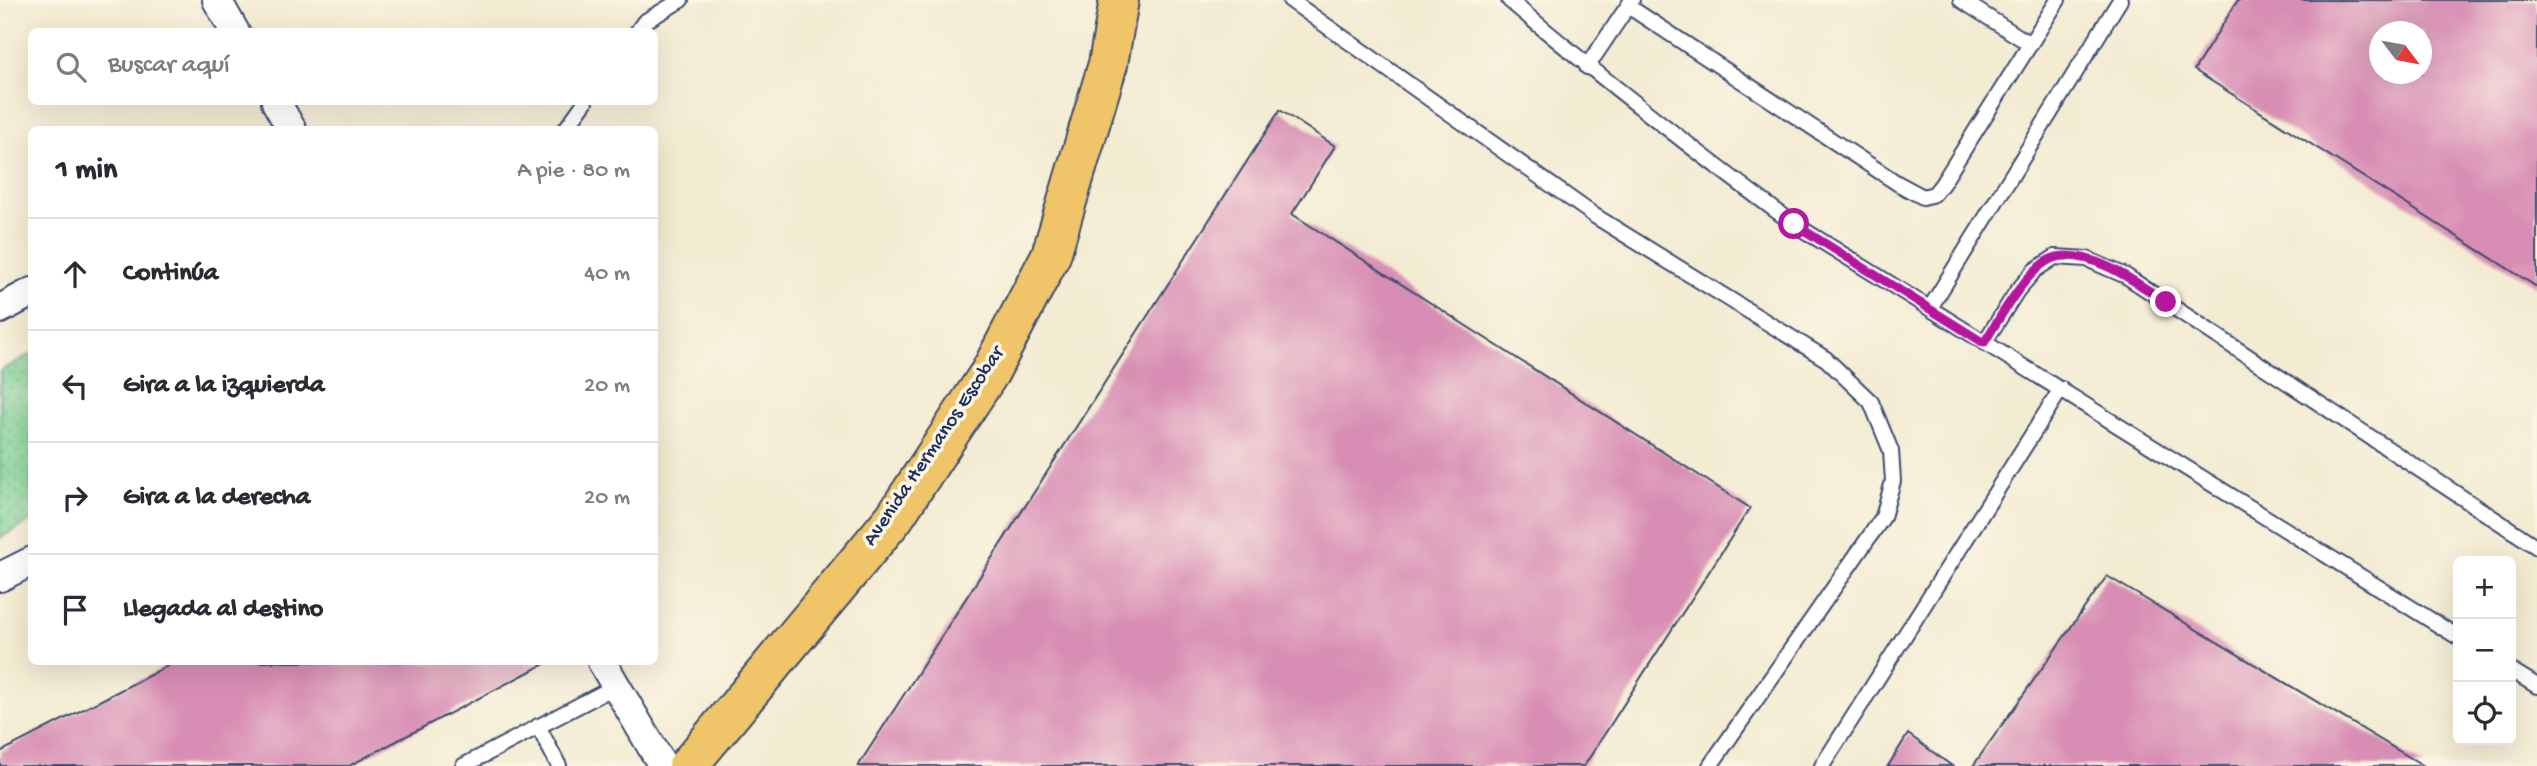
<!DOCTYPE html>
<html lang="es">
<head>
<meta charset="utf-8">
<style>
	:root { --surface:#fff; --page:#f2f2f3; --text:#2b2b33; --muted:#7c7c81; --line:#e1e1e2 }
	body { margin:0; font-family:"Gochi Hand",sans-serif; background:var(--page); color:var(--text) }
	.controls { position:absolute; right:21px; bottom:21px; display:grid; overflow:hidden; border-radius:10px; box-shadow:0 7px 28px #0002 }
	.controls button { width:63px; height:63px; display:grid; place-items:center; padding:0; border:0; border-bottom:2px solid var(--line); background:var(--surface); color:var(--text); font:35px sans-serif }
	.compass { position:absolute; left:2369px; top:21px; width:63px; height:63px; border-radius:50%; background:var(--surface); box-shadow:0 7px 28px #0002; rotate:122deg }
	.stop { position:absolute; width:21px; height:21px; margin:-16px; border:5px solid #b5179e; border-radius:50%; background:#fff }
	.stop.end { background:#b5179e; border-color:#fff; box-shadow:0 2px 7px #0008 }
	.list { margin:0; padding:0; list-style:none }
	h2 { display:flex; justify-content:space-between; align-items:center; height:91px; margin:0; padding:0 28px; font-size:30px }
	h2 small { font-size:23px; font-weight:400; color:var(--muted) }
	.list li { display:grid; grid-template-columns:46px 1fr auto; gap:21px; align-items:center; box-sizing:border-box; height:112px; padding:0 28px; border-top:2px solid var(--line) }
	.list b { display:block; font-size:26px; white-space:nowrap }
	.list em { font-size:23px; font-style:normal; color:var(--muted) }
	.icon { flex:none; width:38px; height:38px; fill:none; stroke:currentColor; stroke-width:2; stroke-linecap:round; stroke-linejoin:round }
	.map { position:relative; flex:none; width:2537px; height:766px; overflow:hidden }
	.search { position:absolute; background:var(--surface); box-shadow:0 7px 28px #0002; left:28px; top:28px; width:630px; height:77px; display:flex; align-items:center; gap:18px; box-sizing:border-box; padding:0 24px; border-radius:10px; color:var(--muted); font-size:26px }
	.panel { position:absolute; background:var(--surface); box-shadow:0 7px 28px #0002; left:28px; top:126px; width:630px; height:539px; border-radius:10px }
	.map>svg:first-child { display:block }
	.grass { fill:url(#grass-dots); stroke:#4b807a; stroke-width:2 }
	.building { fill:#d88eb4; fill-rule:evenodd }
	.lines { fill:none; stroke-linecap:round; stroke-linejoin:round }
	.service-casing { stroke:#3b4b6f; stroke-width:18 }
	.minor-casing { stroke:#3b4b6f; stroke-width:32 }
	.primary-casing { stroke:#3b4b6f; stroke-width:42 }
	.service { stroke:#fff; stroke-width:14 }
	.minor { stroke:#fff; stroke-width:28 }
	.primary { stroke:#f0c469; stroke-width:38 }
	.route { stroke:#b5179e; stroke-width:9 }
	.labels { text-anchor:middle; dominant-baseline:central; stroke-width:7; stroke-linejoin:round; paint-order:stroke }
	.street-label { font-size:21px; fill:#1b2f5e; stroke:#fcf5e5 }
</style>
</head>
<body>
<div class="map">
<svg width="2537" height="766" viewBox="0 0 2537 766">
	<defs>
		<pattern id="grass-dots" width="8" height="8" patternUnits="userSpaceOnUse" patternTransform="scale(1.75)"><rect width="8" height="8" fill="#7bd196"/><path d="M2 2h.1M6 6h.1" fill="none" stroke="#64aa7e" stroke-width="1.8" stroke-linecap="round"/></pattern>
	</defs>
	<rect width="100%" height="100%" fill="#fcf5e5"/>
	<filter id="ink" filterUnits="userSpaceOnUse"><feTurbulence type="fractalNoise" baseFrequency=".0143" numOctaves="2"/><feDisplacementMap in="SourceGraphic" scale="14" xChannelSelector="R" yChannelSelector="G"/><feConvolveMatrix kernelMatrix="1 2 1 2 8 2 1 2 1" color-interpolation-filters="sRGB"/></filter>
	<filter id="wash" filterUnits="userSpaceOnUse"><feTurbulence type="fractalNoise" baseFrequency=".00686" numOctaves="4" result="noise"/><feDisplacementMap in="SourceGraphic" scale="28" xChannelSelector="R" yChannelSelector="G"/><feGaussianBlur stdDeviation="1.57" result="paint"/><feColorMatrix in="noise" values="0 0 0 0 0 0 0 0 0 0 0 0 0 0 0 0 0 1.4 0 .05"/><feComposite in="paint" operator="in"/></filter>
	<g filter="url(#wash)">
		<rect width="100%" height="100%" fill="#f3ebd2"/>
		<!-- grass -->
		<path class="grass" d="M 31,354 L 31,521 L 0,538 L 0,371 Z"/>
		<g id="blocks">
			<!-- building -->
			<path class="building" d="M 2238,0 L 2537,0 L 2537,287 L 2194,70 ZM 2380,32 L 2422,32 L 2422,74 L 2380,74 Z
				M 1280,110 L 1335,146 L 1292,214 L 1750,508 L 1584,766 L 858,766 Z
				M 2107,576 L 2424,766 L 1973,766 Z
				M 175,662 L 548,662 L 349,766 L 0,766 L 0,752 Z
				M 1908,734 L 1952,766 L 1888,766 Z"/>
		</g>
	</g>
	<g filter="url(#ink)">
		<use href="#blocks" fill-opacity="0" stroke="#3b4b6f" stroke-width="2"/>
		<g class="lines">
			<defs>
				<path id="service" d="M 1290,0 L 1595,216 L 1826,359 L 1871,402 L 1891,451 L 1893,481 L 1883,517 L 1710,766
					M 1509,0 C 1601,78 1696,152 1794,224 L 2458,637
					M 1961,0 L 2030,44
					M 1628,6 L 1897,183 L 1923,197 L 1934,194 L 1942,184 L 2058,0
					M 637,32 L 644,22 L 681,0
					M 1587,67 L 1632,0
					M 565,130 L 585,102
					M 1930,308 L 2120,0
					M 1984,343 L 2017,291 L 2035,270 L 2055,257 L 2087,259 L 2126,276 L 2537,547
					M 2511,670 L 2537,686
					M 538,726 L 559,766
					M 463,766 L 616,686
					M 1822,766 L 2061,389"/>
				<path id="minor" d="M 217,0 L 235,32
					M 276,102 L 292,130
					M 0,309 L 32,292
					M 0,577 L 32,561
					M 602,662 L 663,766"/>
				<path id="primary" d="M 688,766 L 894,518 L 990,372 L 1051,255 L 1108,64 L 1119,0"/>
			</defs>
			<!-- service casing -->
			<use href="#service" class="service-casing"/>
			<!-- minor casing -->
			<use href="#minor" class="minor-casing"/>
			<!-- primary casing -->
			<use href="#primary" class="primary-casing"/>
			<!-- service -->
			<use href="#service" class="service"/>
			<!-- minor -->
			<use href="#minor" class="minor"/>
			<!-- primary -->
			<use href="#primary" class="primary"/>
		</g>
	</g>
	<g class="lines" filter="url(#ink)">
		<!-- route -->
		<path class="route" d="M 1794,224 L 1984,343 C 1998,321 2030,262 2057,257 C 2093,250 2137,283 2166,302"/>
	</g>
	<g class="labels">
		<!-- street labels -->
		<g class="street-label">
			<text transform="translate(935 447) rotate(-56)">Avenida Hermanos Escobar</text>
		</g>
	</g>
</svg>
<div class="controls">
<button>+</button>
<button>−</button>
<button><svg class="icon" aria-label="locate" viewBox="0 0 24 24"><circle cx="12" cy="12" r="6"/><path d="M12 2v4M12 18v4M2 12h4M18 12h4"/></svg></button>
</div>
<svg class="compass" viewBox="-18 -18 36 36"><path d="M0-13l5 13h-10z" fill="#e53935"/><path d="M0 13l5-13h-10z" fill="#7c7c81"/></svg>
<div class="stop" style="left:1794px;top:224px"></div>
<div class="stop end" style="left:2166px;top:302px"></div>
<div class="search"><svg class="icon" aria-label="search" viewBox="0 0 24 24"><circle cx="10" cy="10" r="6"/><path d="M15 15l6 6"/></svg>Buscar aquí</div>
<section class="panel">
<h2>1 min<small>A pie · 80 m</small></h2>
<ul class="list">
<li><svg class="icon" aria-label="ahead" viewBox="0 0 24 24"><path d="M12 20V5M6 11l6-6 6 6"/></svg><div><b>Continúa</b></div><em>40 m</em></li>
<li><svg class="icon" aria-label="left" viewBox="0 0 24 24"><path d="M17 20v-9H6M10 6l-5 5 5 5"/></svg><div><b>Gira a la izquierda</b></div><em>20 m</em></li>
<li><svg class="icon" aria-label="right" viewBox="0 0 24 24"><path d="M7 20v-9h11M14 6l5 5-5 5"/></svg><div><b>Gira a la derecha</b></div><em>20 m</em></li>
<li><svg class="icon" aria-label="arrive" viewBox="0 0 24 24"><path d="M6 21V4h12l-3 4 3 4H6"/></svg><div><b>Llegada al destino</b></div></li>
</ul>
</section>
</div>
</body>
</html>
